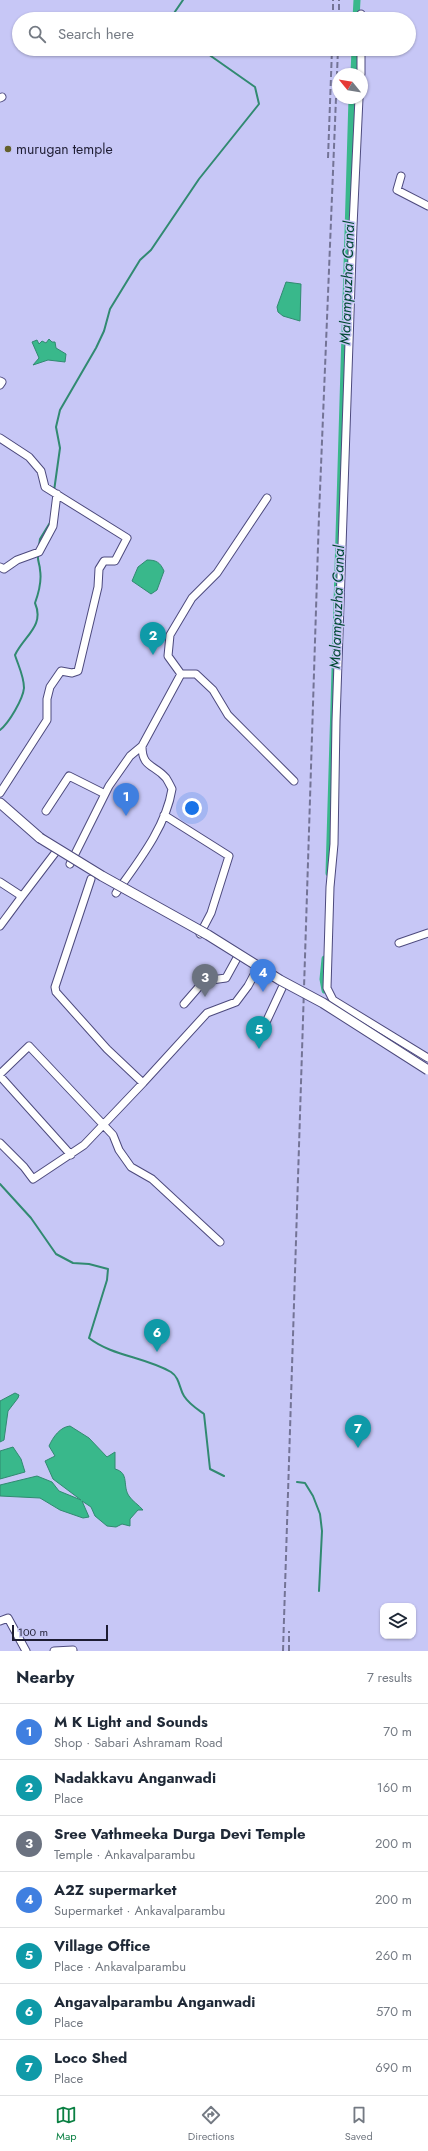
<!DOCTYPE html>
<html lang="en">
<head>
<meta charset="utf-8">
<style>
	:root { --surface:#fff; --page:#f2f2f3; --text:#1f2937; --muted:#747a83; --line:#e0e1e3; --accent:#0b8043 }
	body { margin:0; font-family:Jost,sans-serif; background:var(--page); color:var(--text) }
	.controls { position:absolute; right:12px; bottom:12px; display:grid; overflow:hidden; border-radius:8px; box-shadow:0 1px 3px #0004 }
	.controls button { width:36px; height:36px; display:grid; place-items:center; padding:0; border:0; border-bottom:1px solid var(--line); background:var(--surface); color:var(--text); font:20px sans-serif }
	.compass { position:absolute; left:332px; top:68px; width:36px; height:36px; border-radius:50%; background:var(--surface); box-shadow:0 1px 3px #0004; rotate:300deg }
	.scale { position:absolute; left:12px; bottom:10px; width:96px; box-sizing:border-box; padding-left:4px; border:2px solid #1e1d33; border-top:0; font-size:11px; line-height:14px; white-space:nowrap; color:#1e1d33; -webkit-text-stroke:3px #c7c7f6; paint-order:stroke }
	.you { position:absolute; left:192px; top:808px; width:14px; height:14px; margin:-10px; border:3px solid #fff; border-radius:50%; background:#1a73e8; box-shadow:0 0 0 6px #1a73e833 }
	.badge { display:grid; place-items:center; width:26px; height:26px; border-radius:50%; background:var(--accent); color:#fff; font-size:13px; font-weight:700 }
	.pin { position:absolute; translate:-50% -33px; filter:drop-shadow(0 1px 2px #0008) }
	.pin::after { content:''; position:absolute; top:21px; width:14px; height:12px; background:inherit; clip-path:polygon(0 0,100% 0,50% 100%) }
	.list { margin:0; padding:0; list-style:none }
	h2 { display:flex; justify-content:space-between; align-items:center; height:52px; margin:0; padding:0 16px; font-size:17px }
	h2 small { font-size:13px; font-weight:400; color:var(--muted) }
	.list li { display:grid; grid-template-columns:26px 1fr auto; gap:12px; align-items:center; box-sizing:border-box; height:56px; padding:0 16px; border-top:1px solid var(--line) }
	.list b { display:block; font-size:15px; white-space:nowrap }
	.list p { margin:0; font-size:13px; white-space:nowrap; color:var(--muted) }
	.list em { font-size:13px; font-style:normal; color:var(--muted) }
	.icon { flex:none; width:22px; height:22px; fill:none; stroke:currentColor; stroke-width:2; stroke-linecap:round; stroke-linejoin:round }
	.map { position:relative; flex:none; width:428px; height:1651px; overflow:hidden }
	.search { position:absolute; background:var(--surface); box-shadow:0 1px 3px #0004; left:12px; right:12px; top:12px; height:44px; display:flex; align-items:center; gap:10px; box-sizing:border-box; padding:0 14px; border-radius:22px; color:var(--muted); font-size:15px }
	.sheet { height:444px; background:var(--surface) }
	nav { display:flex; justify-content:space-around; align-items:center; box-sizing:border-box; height:56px; border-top:1px solid var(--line); background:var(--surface); font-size:11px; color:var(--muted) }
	nav a { display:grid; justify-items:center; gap:2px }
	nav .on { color:var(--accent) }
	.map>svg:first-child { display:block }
	.water { fill:#39b88b; stroke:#318a71 }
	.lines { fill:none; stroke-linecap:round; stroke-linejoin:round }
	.stream { stroke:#318a71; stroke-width:2 }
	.canal { stroke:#39b88b; stroke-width:7 }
	.minor-casing { stroke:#4d4a7d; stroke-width:9 }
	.major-casing { stroke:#4d4a7d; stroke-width:11 }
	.minor { stroke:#fff; stroke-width:7 }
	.major { stroke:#fff; stroke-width:9 }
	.rail { stroke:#747496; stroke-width:2; stroke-dasharray:6 3; stroke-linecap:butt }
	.major-bridge-casing { stroke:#4d4a7d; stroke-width:11; stroke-linecap:butt }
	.major-bridge { stroke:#fff; stroke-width:9 }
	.poi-dot { fill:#64602c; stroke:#c7c7f6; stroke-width:1.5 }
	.labels { text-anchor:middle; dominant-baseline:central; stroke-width:3; stroke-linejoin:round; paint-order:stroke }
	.poi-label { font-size:14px; fill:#1e1d33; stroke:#c7c7f6; text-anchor:start }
	.water-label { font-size:15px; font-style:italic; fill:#004932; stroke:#c7c7f6 }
</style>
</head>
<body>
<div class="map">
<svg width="428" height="1651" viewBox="0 0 428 1651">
	<rect width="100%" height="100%" fill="#c7c7f6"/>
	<!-- water -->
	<path class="water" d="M 286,282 L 301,284 L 300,321 L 283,316 L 278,312 L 277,307 Z
		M 49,339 L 52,342 L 55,342 L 56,348 L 66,354 L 65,362 L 48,360 L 33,365 L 39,358 L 32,342 L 37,340 L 39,344 L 42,341 L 46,343 Z
		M 147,560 C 156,560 160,562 164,571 L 157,590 L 151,594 L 132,581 L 138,567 Z
		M 15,1393 L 19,1395 L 18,1398 L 8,1411 L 4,1440 L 0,1442 L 0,1401 Z
		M 70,1426 L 89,1438 L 107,1457 L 115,1452 L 115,1469 C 130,1473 122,1486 129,1496 C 132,1501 139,1505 143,1510 L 138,1510 L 130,1519 L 130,1526 L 122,1524 L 116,1527 L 107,1526 L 95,1516 L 91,1507 L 82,1501 L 89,1517 L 83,1518 L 60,1510 L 40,1498 L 0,1496 L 0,1485 L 37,1476 L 52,1482 L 59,1491 L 81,1500 L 53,1479 L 45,1461 L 55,1456 L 49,1446 C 53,1437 60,1427 70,1426 Z
		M 13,1447 L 21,1459 L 25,1472 L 0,1479 L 0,1451 Z"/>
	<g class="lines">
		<!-- stream -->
		<path class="stream" d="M 170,19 L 183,0
			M 54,491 L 60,448 L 56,427 L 60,410 L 96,348 L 104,331 L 110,309 L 140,260 L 151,250 L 199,179 L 259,104 L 255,87 L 208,54 L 180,53 L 175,49
			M 39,546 L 40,539 L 51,521
			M 0,730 C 9,723 23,699 24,688 C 24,676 18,665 15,655 C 24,636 45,626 35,603 C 39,592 42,581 40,570 C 40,564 37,561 38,554
			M 0,1184 L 31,1218 L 56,1254 L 73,1263 L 89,1264 L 108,1269 L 107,1280 L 89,1338 C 112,1356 145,1357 171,1372 C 180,1378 179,1388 184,1396 C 189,1404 197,1409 204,1414 L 210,1469 L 224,1476
			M 297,1482 L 305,1483 L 313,1496 L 320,1514 L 322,1531 L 319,1591"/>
		<!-- canal -->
		<path class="canal" d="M 356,19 L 357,0
			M 354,74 L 355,49
			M 329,873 L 352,98
			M 325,959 L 323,979 L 325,990"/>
		<defs>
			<path id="minor" d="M 361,14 L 361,19
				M 361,74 L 361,49
				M 0,98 L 2,97
				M 359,98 L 353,226 L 336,721 L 334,844 L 330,887 L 327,988 L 333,1000 L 428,1058
				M 401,176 L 397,190 L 428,206
				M 0,381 L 2,382 L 0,385
				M 0,438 L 29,457 L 41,471 L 45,487 L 127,538 L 115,561 L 104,561 L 99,569 L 98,587 L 78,671 L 72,673 L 61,671 L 50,687 L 47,699 L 47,720 L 0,793
				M 0,567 L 4,569 L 17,560 L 39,552 L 53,526 L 57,494
				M 181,674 L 196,674 L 213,690 L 228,715 L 294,781
				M 46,811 L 69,776 L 105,794
				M 164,815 L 229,856 L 211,913 L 200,934
				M 70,864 L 109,786 L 130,756 L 142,746 L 181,674 L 168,656 L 170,635 L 192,598 L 217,573 L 267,498
				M 0,882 L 20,895 L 20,899 L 0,926
				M 116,893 C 138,862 166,827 172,789 C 170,785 168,781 166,778 C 154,764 142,768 142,746
				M 20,899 L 55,853
				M 399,943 L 428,933
				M 184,1004 L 204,981 L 226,978 L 237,958
				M 261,1033 L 282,988
				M 0,1074 L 29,1046 L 113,1135 L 119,1150 L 131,1167 L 152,1179 L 220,1242
				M 0,1076 L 71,1155
				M 143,1083 L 207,1013 L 236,1002 L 248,986 L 256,971
				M 0,1143 L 24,1167 L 33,1179 L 84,1145 L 143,1083 L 107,1049 L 56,992 L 55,987 L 91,879
				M 0,1621 L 8,1618 L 26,1651
				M 54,1651 L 73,1650"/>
			<path id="major" d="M 0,803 L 40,838"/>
		</defs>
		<!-- minor casing -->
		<use href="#minor" class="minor-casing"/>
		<!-- major casing -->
		<use href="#major" class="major-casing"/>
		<!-- minor -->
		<use href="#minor" class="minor"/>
		<!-- major -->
		<use href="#major" class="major"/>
		<!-- rail -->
		<path class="rail" d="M 333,19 L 333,0
			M 339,19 L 339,0
			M 328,158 L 332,49
			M 283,1651 L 319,515 L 338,49
			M 289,1651 L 289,1631"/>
		<defs>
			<path id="major-bridge" d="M 40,838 L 102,876 L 208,935 L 280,980 L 323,1003 L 428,1070"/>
		</defs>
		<!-- major-bridge casing -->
		<use href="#major-bridge" class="major-bridge-casing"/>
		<!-- major-bridge -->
		<use href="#major-bridge" class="major-bridge"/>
	</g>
	<!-- markers -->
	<circle class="poi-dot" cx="8" cy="149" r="4"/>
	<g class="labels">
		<!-- poi labels -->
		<g class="poi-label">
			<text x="16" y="149">murugan temple</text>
		</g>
		<!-- water labels -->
		<g class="water-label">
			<text transform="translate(347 283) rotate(-88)">Malampuzha Canal</text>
			<text transform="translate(337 607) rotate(-88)">Malampuzha Canal</text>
		</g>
	</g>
</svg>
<div class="controls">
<button><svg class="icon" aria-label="layers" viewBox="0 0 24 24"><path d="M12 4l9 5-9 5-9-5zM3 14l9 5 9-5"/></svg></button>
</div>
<svg class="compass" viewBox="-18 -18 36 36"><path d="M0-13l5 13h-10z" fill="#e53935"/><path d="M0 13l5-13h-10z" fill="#747a83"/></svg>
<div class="scale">100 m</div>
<div class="you"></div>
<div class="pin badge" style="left:126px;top:816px;background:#3f7fe0">1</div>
<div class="pin badge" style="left:153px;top:655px;background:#0f9aa8">2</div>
<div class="pin badge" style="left:205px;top:997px;background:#6b7280">3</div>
<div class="pin badge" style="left:263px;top:992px;background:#3f7fe0">4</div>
<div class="pin badge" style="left:259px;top:1049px;background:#0f9aa8">5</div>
<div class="pin badge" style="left:157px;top:1352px;background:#0f9aa8">6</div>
<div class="pin badge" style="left:358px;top:1448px;background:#0f9aa8">7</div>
<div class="search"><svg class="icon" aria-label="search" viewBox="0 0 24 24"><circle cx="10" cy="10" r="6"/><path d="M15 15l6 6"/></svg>Search here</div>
</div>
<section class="sheet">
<h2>Nearby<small>7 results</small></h2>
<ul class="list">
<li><span class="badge" style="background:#3f7fe0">1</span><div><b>M K Light and Sounds</b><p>Shop · Sabari Ashramam Road</p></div><em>70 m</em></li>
<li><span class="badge" style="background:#0f9aa8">2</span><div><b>Nadakkavu Anganwadi</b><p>Place</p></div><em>160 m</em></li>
<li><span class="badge" style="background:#6b7280">3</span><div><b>Sree Vathmeeka Durga Devi Temple</b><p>Temple · Ankavalparambu</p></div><em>200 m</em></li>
<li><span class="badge" style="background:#3f7fe0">4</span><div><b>A2Z supermarket</b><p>Supermarket · Ankavalparambu</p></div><em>200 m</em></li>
<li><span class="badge" style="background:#0f9aa8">5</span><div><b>Village Office</b><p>Place · Ankavalparambu</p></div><em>260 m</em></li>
<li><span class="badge" style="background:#0f9aa8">6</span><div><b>Angavalparambu Anganwadi</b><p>Place</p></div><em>570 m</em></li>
<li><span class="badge" style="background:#0f9aa8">7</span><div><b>Loco Shed</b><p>Place</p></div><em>690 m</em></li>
</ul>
</section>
<nav>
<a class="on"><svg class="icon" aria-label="map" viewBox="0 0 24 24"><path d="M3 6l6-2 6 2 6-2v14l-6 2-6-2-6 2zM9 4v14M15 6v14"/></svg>Map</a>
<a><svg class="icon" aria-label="directions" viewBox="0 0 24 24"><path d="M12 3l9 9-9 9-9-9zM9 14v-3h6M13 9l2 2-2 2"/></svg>Directions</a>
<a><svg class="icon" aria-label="saved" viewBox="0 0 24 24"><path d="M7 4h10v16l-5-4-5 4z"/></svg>Saved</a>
</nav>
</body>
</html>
